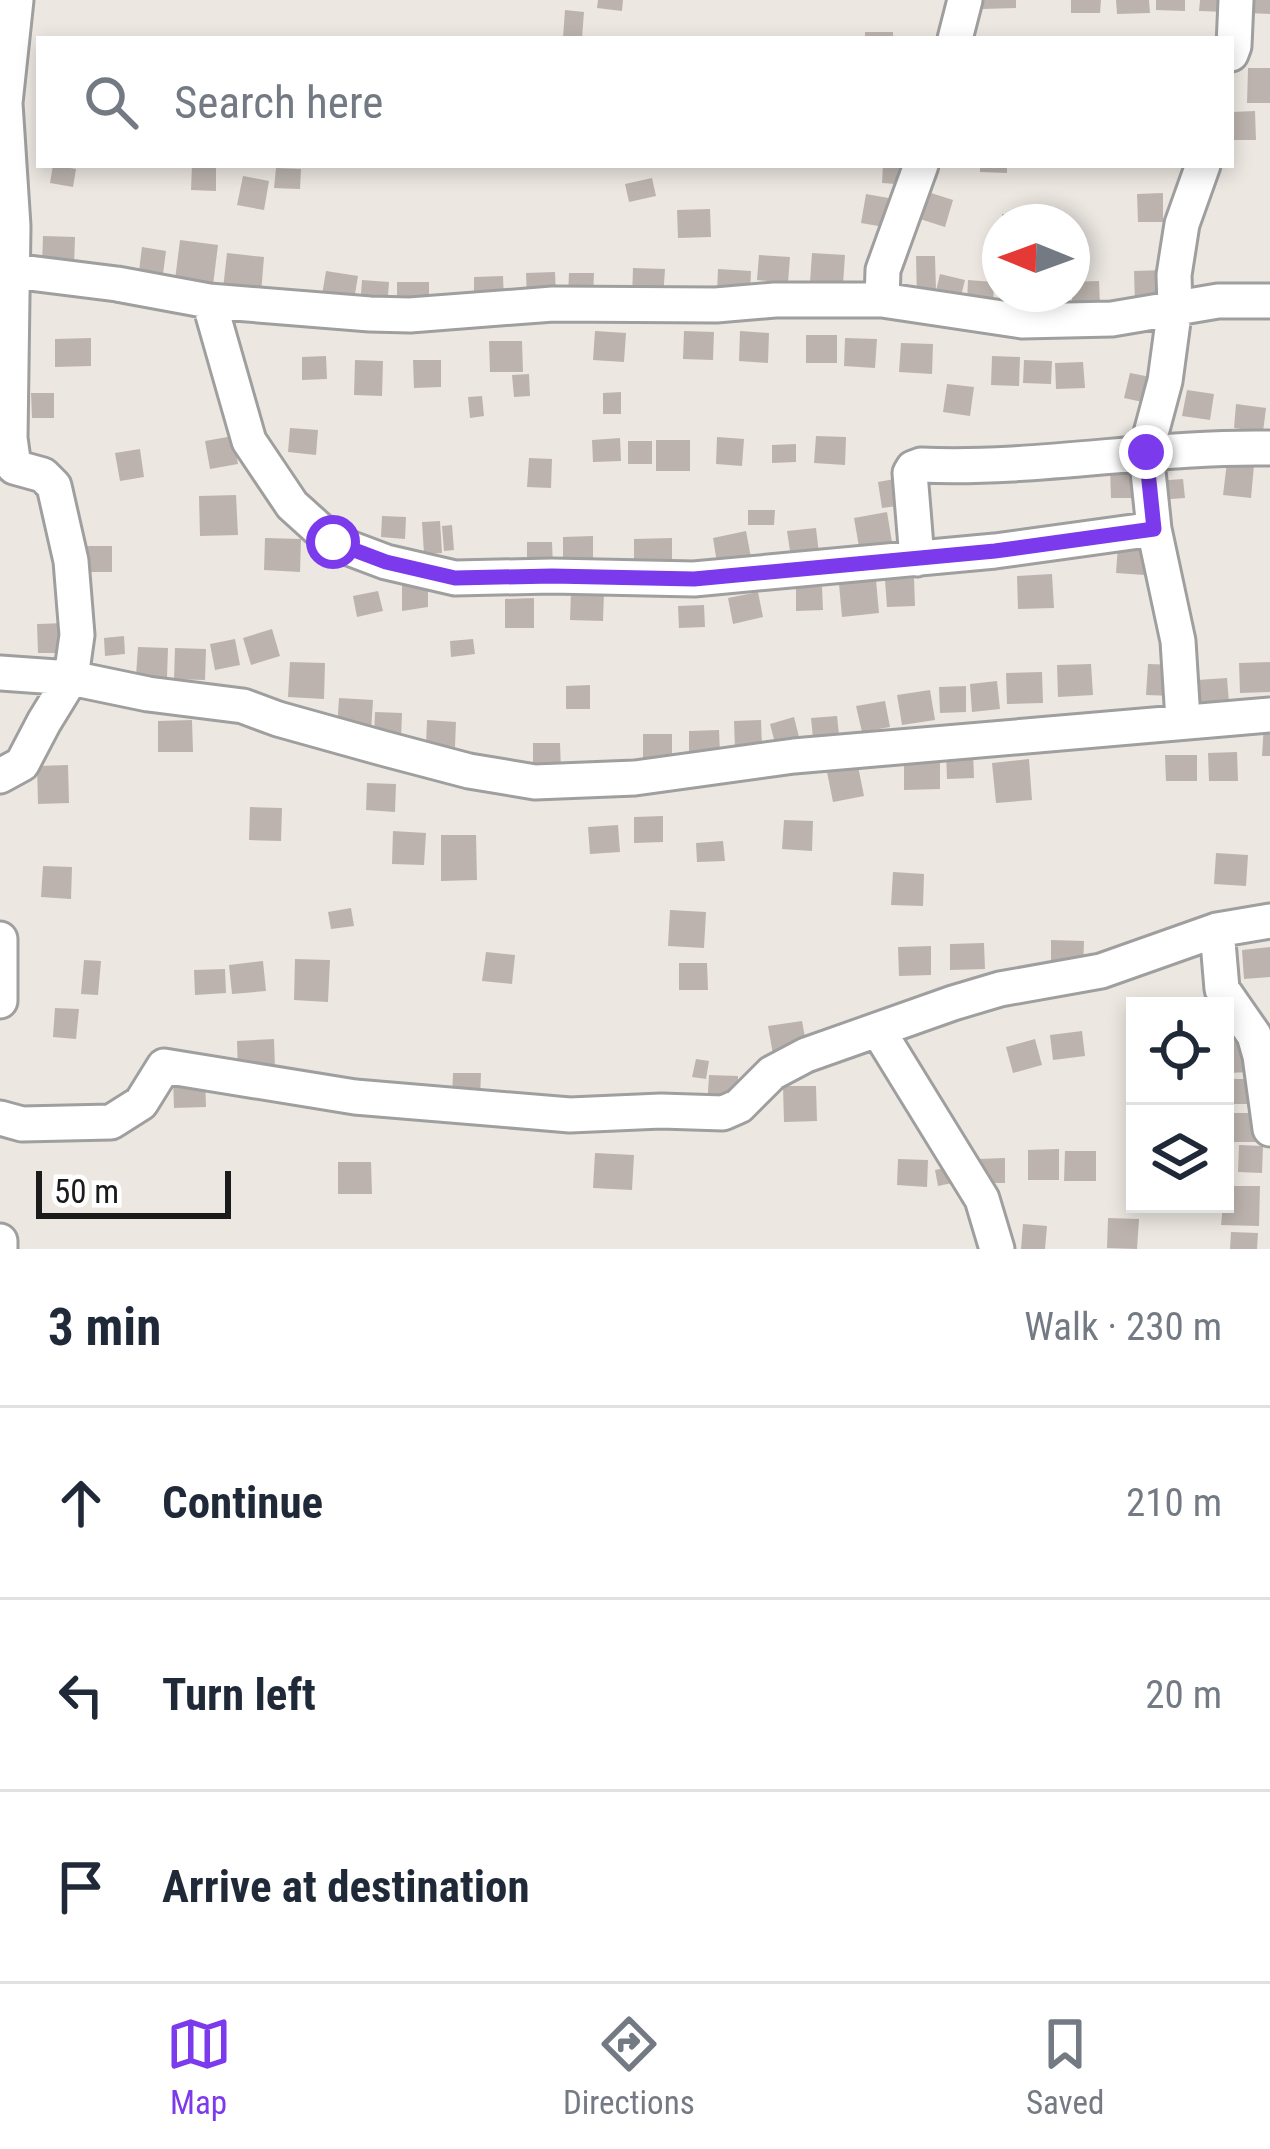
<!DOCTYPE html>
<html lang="en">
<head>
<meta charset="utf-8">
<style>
	:root { --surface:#fff; --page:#f2f2f3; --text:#1f2937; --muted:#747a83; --line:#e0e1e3; --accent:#7c3aed }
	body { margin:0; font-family:"Roboto Condensed",sans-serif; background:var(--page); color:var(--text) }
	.controls { position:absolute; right:36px; bottom:36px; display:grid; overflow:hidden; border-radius:0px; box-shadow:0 6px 18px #0003 }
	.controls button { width:108px; height:108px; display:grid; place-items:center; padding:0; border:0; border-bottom:3px solid var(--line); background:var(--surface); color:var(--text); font:60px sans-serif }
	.compass { position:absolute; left:982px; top:204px; width:108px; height:108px; border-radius:50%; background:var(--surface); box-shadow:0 6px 18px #0003; rotate:271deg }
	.scale { position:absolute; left:36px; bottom:30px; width:195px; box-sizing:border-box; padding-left:12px; border:6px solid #1b1b1b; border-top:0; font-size:33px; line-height:42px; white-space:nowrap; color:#1b1b1b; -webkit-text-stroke:9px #fff; paint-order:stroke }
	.stop { position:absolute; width:36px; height:36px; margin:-27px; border:9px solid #7c3aed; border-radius:50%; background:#fff }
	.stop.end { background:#7c3aed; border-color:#fff; box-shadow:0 3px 12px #0008 }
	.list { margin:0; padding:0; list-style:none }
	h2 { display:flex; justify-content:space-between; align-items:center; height:156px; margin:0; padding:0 48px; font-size:51px }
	h2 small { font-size:39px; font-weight:400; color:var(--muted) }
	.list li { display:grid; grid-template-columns:78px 1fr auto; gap:36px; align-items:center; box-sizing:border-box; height:192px; padding:0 48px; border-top:3px solid var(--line) }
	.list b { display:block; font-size:45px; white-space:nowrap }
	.list em { font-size:39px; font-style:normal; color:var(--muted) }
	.icon { flex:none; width:66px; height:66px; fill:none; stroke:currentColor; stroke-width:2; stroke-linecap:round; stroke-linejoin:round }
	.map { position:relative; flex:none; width:1270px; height:1249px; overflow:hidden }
	.search { position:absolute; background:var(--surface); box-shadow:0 6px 18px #0003; left:36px; right:36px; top:36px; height:132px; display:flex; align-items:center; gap:30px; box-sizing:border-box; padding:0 42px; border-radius:0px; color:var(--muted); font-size:45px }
	.sheet { height:732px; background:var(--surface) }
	nav { display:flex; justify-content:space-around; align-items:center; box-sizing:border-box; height:168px; border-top:3px solid var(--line); background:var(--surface); font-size:33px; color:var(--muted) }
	nav a { display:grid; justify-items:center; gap:6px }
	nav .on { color:var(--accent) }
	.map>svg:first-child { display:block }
	.building { fill:#bcb3ae }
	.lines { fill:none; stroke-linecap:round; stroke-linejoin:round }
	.minor-casing { stroke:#9f9f9f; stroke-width:39 }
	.minor { stroke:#fff; stroke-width:33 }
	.route { stroke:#7c3aed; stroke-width:15 }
</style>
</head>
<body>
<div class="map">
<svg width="1270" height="1249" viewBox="0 0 1270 1249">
	<rect width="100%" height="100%" fill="#ece7e1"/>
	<!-- building -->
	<path class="building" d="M 598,0 L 623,0 L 622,11 L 597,8 Z
		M 983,0 L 1016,0 L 1016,8 L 983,9 Z
		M 1071,0 L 1101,0 L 1100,13 L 1071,13 Z
		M 1116,0 L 1149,0 L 1150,13 L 1117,14 Z
		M 1156,0 L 1185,0 L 1185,11 L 1156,10 Z
		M 1200,0 L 1228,0 L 1227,12 L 1199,11 Z
		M 1247,0 L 1270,0 L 1270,14 L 1247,13 Z
		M 565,10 L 584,12 L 582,38 L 563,37 Z
		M 865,32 L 893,32 L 893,39 L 865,39 Z
		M 1248,68 L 1270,68 L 1270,103 L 1247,103 Z
		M 1255,111 L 1256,140 L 1231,140 L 1231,112 Z
		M 53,165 L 76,169 L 73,187 L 50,183 Z
		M 192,165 L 216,165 L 216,191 L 191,190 Z
		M 883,165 L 911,165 L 909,185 L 882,183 Z
		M 980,165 L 1007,165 L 1007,173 L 980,172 Z
		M 276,168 L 301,169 L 300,189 L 274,188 Z
		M 243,176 L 269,181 L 264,210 L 237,205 Z
		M 652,178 L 656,196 L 629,202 L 625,184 Z
		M 928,192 L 953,200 L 945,227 L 920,219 Z
		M 1163,193 L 1163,222 L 1138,222 L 1137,194 Z
		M 866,194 L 894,199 L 890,228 L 861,223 Z
		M 710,209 L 711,237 L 678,238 L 677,210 Z
		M 1002,214 L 1026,214 L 1026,222 L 1002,222 Z
		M 43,236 L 75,237 L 74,266 L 42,264 Z
		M 180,240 L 218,245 L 213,285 L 175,280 Z
		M 142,247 L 166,251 L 163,274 L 139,271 Z
		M 227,253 L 264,257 L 261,293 L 223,289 Z
		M 812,253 L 845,255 L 843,285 L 810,283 Z
		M 759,255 L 790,257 L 788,283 L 757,280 Z
		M 916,256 L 935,256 L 936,291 L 940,274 L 965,280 L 959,304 L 917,298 Z
		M 633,268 L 665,269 L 663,299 L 632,298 Z
		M 718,269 L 751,271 L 750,295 L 717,293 Z
		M 1165,270 L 1166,302 L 1135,304 L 1134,271 Z
		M 326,271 L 358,276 L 353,306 L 321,301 Z
		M 555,272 L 556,297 L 527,298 L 526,273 Z
		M 569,273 L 594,273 L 593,297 L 568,296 Z
		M 503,276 L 504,303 L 474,304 L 474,277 Z
		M 362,280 L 389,282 L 387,310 L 360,308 Z
		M 968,280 L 994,282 L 993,306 L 967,304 Z
		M 1099,281 L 1100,306 L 1072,307 L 1072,282 Z
		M 397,282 L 429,282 L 429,309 L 397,309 Z
		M 1017,294 L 1047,294 L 1046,311 L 1017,311 Z
		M 595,331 L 626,333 L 624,362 L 593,360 Z
		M 684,331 L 714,332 L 713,360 L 683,359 Z
		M 740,331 L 769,333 L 768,363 L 739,361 Z
		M 806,335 L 837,335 L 837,363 L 806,363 Z
		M 91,338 L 91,366 L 55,367 L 55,339 Z
		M 845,338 L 877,339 L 875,368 L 844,366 Z
		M 489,341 L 522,341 L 523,372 L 490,372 Z
		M 901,343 L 933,344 L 932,374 L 899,372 Z
		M 326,356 L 327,379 L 302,380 L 302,357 Z
		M 992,356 L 1020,357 L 1019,386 L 991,385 Z
		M 355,360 L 383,361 L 382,396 L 354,395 Z
		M 413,360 L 441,360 L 441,387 L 414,388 Z
		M 1024,360 L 1052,361 L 1051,384 L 1023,383 Z
		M 1083,362 L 1085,388 L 1056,389 L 1055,363 Z
		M 1130,373 L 1161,379 L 1156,405 L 1124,398 Z
		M 529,374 L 530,396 L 514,397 L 512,375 Z
		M 947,384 L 974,387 L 970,416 L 943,412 Z
		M 1187,390 L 1214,394 L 1210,420 L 1182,416 Z
		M 621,392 L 621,414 L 603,414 L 603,393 Z
		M 31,393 L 54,393 L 54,418 L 32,418 Z
		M 482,396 L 484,416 L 470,418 L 468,397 Z
		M 1236,404 L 1266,408 L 1263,432 L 1234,428 Z
		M 290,428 L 318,430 L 316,455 L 288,452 Z
		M 233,436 L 238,464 L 210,469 L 205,441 Z
		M 816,436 L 846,437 L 845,465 L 814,463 Z
		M 717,437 L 744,439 L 742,466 L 716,464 Z
		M 620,438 L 621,461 L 593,462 L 592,440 Z
		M 656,440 L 690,440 L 690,471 L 656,471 Z
		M 628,441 L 652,441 L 652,464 L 628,464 Z
		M 796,444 L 796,462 L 772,463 L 772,445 Z
		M 140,449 L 144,477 L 120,481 L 115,453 Z
		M 529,458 L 552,459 L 551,488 L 527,487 Z
		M 1227,462 L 1254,465 L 1251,498 L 1223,495 Z
		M 1110,468 L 1142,468 L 1143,498 L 1111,498 Z
		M 900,478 L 905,505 L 882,508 L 878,482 Z
		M 1183,479 L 1185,498 L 1155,500 L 1153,481 Z
		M 236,495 L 238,535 L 200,536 L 199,496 Z
		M 748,510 L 775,510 L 774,525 L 748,525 Z
		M 887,512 L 892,542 L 859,547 L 854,518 Z
		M 382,516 L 406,517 L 405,539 L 381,537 Z
		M 440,521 L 442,553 L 424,554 L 422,522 Z
		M 452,525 L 454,550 L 444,551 L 442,526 Z
		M 816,528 L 819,554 L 791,558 L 787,531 Z
		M 746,531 L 752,563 L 718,569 L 713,538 Z
		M 593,536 L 593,563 L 563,564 L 563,537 Z
		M 265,538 L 301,539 L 300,572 L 264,570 Z
		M 672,538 L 672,570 L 634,571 L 634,539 Z
		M 527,542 L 552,542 L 553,567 L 527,567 Z
		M 1118,545 L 1147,546 L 1145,575 L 1116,573 Z
		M 87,546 L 112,546 L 112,572 L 87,572 Z
		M 1052,574 L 1054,608 L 1018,609 L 1017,576 Z
		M 914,578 L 915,606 L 887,607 L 885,580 Z
		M 876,580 L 879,613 L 842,617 L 839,584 Z
		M 402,583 L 428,583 L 428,607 L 402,611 Z
		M 796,587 L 822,587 L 823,610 L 796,611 Z
		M 378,591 L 383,611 L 357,617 L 353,596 Z
		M 571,591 L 604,592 L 603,621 L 570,620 Z
		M 758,592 L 763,617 L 733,624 L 728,598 Z
		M 534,598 L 534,628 L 505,628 L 505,599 Z
		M 704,605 L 705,627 L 679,628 L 678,606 Z
		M 66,623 L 67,653 L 38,653 L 37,624 Z
		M 272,629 L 280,656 L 251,665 L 243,638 Z
		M 124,636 L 125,654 L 105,656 L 104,638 Z
		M 235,639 L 240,665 L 215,670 L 210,644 Z
		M 473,639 L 475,654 L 451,657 L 450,641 Z
		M 138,647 L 168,648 L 167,677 L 136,676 Z
		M 175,648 L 206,649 L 205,680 L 174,679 Z
		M 290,662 L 325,663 L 324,699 L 288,697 Z
		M 1270,662 L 1270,692 L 1240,693 L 1239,663 Z
		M 1091,664 L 1093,695 L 1058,697 L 1057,665 Z
		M 1148,664 L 1176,665 L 1174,696 L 1146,695 Z
		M 1042,672 L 1043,703 L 1007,704 L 1006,673 Z
		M 1227,678 L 1229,703 L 1199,705 L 1197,680 Z
		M 997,681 L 1000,709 L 972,712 L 970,684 Z
		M 590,685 L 590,709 L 566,709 L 566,686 Z
		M 966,686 L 966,712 L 940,713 L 939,687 Z
		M 930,690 L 935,720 L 902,725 L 897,695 Z
		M 339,698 L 373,700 L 371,732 L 337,730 Z
		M 885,701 L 890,727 L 862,732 L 856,706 Z
		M 375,712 L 402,713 L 401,738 L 374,737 Z
		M 837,716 L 839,735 L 813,738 L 811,718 Z
		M 794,717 L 800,741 L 776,747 L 770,724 Z
		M 192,720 L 193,752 L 158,752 L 158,721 Z
		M 427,720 L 456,722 L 455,747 L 426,745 Z
		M 761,720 L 762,747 L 735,748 L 734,721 Z
		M 1264,723 L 1270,724 L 1270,756 L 1262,756 Z
		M 719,730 L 720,753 L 689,754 L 689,731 Z
		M 643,734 L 672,734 L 672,763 L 643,763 Z
		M 533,743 L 560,743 L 561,770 L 533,770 Z
		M 904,751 L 940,751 L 940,789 L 904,790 Z
		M 973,751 L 974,778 L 947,779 L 946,752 Z
		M 1237,752 L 1238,781 L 1209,781 L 1208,753 Z
		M 1165,755 L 1197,755 L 1197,781 L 1166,781 Z
		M 1029,759 L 1032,800 L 996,803 L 992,763 Z
		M 857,761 L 864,796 L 833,802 L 826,767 Z
		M 68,765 L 69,803 L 38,804 L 37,766 Z
		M 367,783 L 396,784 L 395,812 L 366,810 Z
		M 250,807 L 282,808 L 281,841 L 249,840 Z
		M 663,816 L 663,842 L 634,843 L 634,817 Z
		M 784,820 L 813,821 L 812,851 L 782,849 Z
		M 618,825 L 620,852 L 590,854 L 588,827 Z
		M 393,831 L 426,833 L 424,865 L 392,864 Z
		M 441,835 L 476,835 L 477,880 L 441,881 Z
		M 723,841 L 725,861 L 697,862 L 696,843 Z
		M 1216,853 L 1248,855 L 1246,886 L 1214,884 Z
		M 43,866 L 72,867 L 71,899 L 41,897 Z
		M 893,872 L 924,874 L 923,906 L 891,905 Z
		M 351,908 L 354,926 L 331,929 L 328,912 Z
		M 670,910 L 706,912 L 704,948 L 668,946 Z
		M 1051,940 L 1084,941 L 1083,971 L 1051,970 Z
		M 984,943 L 985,969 L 950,970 L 950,944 Z
		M 931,946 L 931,975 L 899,976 L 898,947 Z
		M 1270,947 L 1270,977 L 1244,979 L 1242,950 Z
		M 486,952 L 515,955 L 512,984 L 482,981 Z
		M 295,959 L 330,960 L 328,1002 L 294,1000 Z
		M 84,960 L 101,961 L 98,995 L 81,994 Z
		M 263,961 L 266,991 L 232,994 L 229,965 Z
		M 679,963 L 707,963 L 708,990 L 679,990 Z
		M 225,969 L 226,993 L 195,995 L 194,970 Z
		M 55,1008 L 79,1009 L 76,1039 L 53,1037 Z
		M 802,1021 L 808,1054 L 774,1060 L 768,1026 Z
		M 1082,1031 L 1085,1056 L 1053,1060 L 1050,1035 Z
		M 274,1039 L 275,1069 L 238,1071 L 237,1041 Z
		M 1035,1039 L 1042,1065 L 1013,1073 L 1006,1047 Z
		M 1252,1041 L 1253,1072 L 1226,1073 L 1225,1042 Z
		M 696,1059 L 709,1061 L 706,1079 L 692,1077 Z
		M 453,1073 L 481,1073 L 480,1098 L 452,1098 Z
		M 709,1075 L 738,1076 L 737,1109 L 707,1108 Z
		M 205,1077 L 206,1107 L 174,1108 L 173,1078 Z
		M 1228,1079 L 1257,1079 L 1258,1104 L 1229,1104 Z
		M 1128,1080 L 1135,1080 L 1135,1106 L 1127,1106 Z
		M 783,1086 L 816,1086 L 817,1121 L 784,1122 Z
		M 1234,1113 L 1261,1113 L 1262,1142 L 1234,1142 Z
		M 1239,1145 L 1263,1146 L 1262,1173 L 1238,1172 Z
		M 1059,1149 L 1059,1180 L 1028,1180 L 1028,1150 Z
		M 1065,1151 L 1096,1151 L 1096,1181 L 1064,1181 Z
		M 595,1153 L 634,1155 L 632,1190 L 593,1188 Z
		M 1005,1158 L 1005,1183 L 978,1183 L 978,1159 Z
		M 898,1159 L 928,1160 L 927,1187 L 897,1185 Z
		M 338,1162 L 371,1162 L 372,1194 L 338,1194 Z
		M 954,1166 L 957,1182 L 938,1186 L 935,1170 Z
		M 1225,1186 L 1260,1186 L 1259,1226 L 1221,1225 Z
		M 1108,1218 L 1139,1219 L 1137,1249 L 1107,1248 Z
		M 1023,1224 L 1047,1226 L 1045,1249 L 1021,1249 Z
		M 1231,1232 L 1258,1233 L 1257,1249 L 1230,1249 Z"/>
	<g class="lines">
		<defs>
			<path id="minor" d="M 955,39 L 965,0
				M 1231,54 L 1234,46 L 1236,0
				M 13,271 L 117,284 L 209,301 L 370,314 L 410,315 L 553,304 L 716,305 L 775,300 L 882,300 L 1022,321 L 1112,319 L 1218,301 L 1270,301
				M 882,300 L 883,270 L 921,165
				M 209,301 L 249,441 L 292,505 L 333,542 L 386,562 L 455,578 L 552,576 L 694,579 L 995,551 L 1154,529
				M 917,559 L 910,473 L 913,468 L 921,465 C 1037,470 1153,446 1270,448
				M 0,673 L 71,678 L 148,694 L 243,706 L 278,719 L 382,748 L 469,771 L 535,782 L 635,778 L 794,756 L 1270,715
				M 1183,720 L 1178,641 L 1154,529 L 1146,452 L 1165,381 L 1175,307 L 1174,275 L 1182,224 L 1203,165
				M 0,776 L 22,764 L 44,722 L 71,678 L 77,635 L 71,561 L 54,486 L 43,475 L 14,467 L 10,438 L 13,226 L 5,103 L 16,0
				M 1217,930 L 1222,989 L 1254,1035 L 1260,1056 L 1270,1129
				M 0,939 L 0,1001
				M 878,1030 L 982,1199 L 997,1249
				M 0,1118 L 22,1124 L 111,1122 L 141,1103 L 164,1066 L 355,1097 L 570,1115 L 661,1111 L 723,1113 L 739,1106 L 772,1073 L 806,1055 L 953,1003 L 1000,989 L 1101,971 L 1217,930 L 1270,921
				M 0,1241 L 0,1249"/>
		</defs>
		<!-- minor casing -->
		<use href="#minor" class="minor-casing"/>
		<!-- minor -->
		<use href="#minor" class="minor"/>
	</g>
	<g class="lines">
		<!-- route -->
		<path class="route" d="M 333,542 L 386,562 L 455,578 L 552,576 L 694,579 L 995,551 L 1154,529 L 1146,452"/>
	</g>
</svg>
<div class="controls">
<button><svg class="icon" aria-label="locate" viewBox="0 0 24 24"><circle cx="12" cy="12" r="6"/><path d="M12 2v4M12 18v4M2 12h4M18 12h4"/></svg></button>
<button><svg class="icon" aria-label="layers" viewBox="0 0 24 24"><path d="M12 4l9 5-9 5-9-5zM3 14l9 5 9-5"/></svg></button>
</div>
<svg class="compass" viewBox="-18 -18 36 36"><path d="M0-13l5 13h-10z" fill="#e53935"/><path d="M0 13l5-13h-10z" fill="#747a83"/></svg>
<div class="scale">50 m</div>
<div class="stop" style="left:333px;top:542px"></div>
<div class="stop end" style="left:1146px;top:452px"></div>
<div class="search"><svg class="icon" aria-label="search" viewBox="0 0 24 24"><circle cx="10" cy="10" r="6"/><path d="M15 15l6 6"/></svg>Search here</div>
</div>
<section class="sheet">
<h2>3 min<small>Walk · 230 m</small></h2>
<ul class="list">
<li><svg class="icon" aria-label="ahead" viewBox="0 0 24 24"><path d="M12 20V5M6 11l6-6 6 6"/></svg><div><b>Continue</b></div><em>210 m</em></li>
<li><svg class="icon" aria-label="left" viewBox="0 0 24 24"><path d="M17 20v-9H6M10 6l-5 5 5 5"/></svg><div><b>Turn left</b></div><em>20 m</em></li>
<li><svg class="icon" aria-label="arrive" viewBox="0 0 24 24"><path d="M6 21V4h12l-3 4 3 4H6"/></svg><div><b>Arrive at destination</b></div></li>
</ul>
</section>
<nav>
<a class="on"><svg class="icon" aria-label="map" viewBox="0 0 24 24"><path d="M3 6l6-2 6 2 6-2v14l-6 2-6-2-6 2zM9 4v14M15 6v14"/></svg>Map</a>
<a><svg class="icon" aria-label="directions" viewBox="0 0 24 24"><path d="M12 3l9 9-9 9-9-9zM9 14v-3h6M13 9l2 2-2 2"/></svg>Directions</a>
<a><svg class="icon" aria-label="saved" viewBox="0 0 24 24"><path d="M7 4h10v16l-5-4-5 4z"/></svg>Saved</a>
</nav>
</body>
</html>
